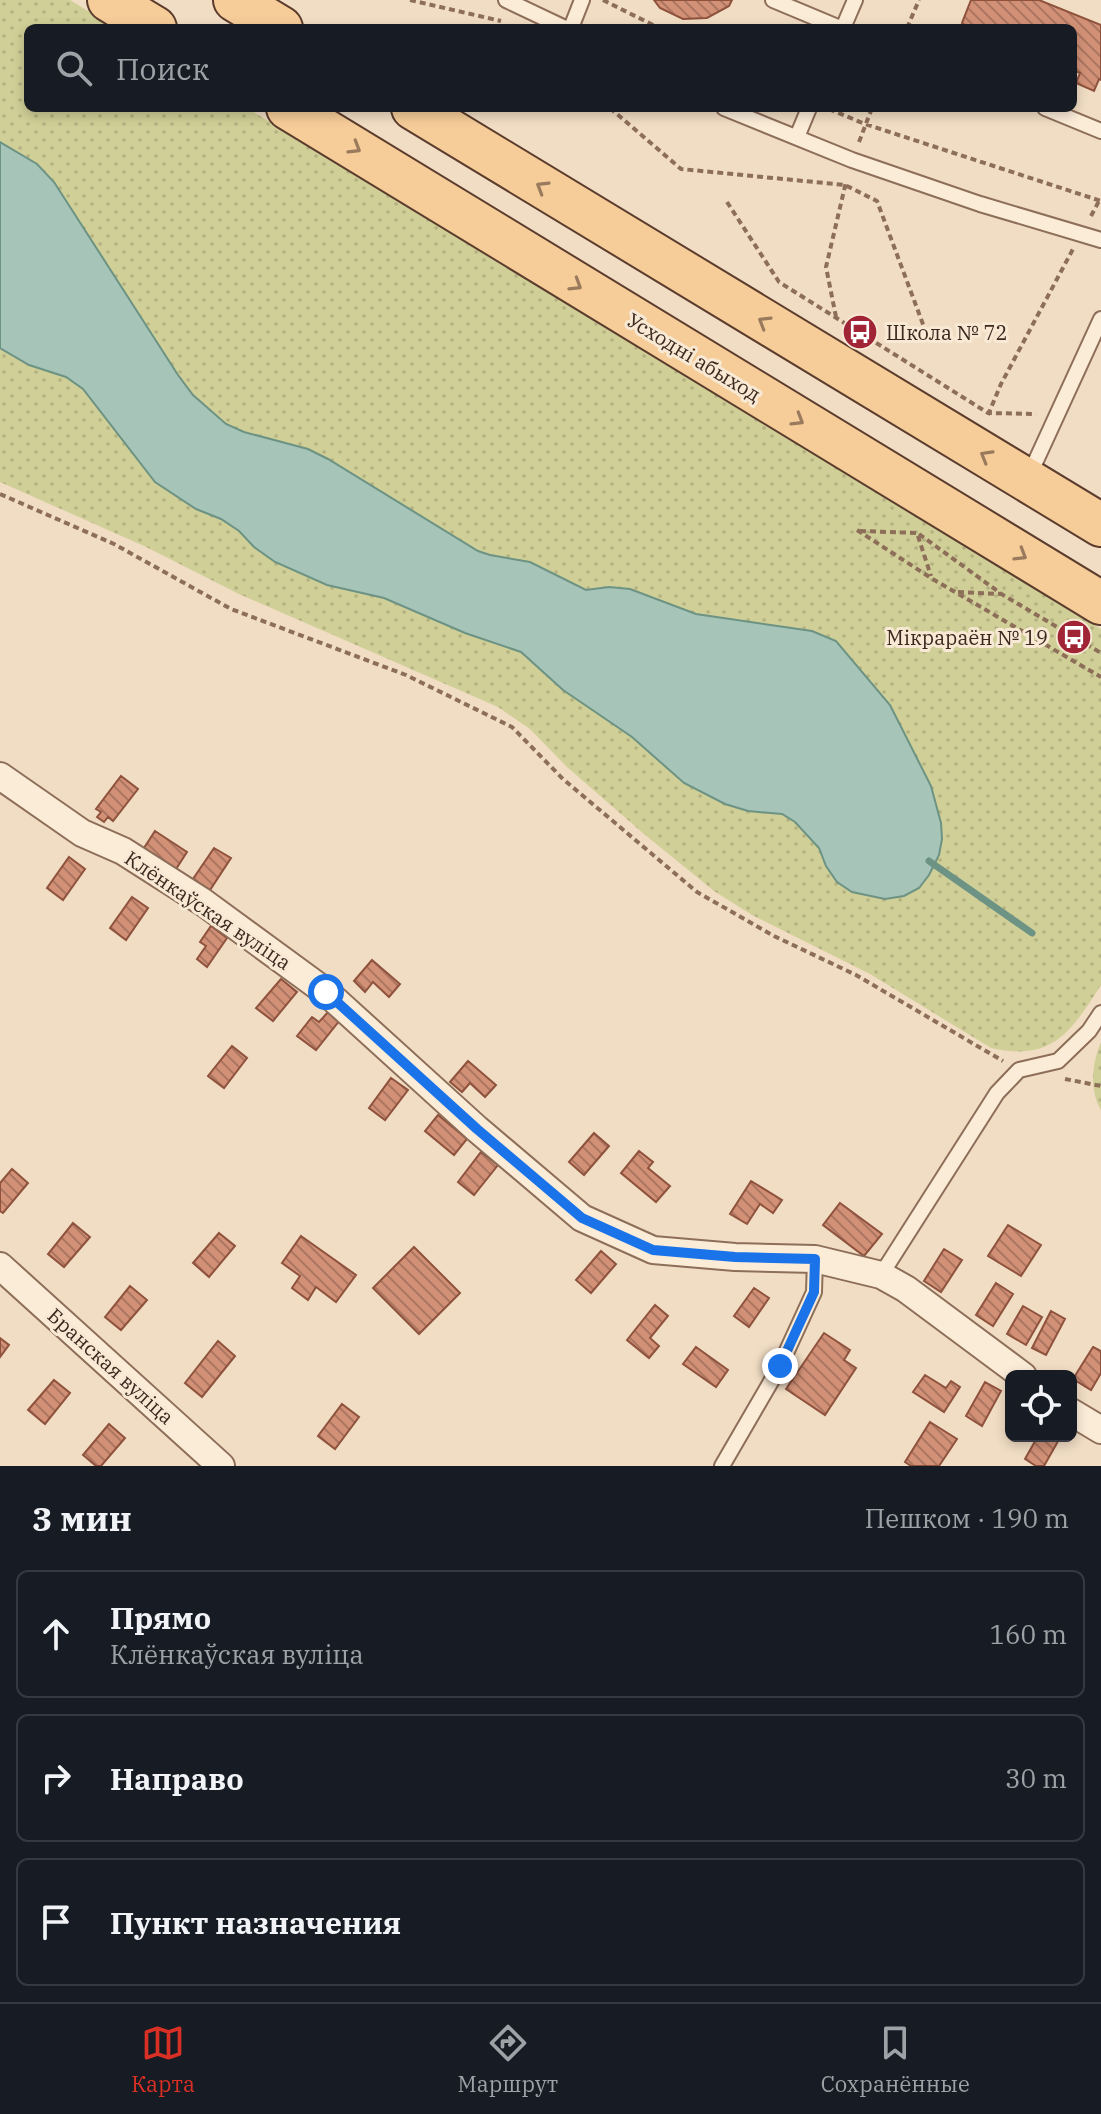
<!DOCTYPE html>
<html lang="ru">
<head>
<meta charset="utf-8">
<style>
	:root { --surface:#171b24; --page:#242831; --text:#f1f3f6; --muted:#9ea1a6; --line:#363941; --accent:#d93025 }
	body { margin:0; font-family:"IBM Plex Serif",serif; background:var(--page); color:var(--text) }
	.controls { position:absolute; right:24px; bottom:24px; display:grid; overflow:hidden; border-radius:12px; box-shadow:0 4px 12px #0003 }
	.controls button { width:72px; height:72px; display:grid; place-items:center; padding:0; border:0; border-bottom:2px solid var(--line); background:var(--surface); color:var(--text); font:40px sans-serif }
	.stop { position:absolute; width:24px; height:24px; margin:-18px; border:6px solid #1a73e8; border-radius:50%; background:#fff }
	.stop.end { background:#1a73e8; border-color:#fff; box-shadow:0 2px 8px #0008 }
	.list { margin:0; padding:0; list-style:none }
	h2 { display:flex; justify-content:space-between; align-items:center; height:104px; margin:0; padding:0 32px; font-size:34px }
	h2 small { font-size:26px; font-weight:400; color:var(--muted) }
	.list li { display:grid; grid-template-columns:52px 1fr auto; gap:24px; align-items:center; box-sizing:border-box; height:128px; margin:0 16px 16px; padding:0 16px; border:2px solid var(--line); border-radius:12px }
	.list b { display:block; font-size:30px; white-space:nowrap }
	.list p { margin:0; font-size:26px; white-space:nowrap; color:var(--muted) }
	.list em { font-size:26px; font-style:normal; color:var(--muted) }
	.icon { flex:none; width:44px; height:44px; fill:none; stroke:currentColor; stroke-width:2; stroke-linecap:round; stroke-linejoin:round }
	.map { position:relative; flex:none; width:1101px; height:1466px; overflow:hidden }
	.search { position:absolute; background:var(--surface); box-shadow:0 4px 12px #0003; left:24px; right:24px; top:24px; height:88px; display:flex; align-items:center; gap:20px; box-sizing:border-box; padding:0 28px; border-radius:12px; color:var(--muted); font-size:30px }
	.sheet { height:536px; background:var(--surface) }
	nav { display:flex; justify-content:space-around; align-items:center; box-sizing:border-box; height:112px; border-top:2px solid var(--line); background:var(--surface); font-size:22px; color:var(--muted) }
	nav a { display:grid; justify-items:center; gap:4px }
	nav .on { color:var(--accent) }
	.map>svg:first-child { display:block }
	.grass { fill:url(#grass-dots) }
	.water { fill:#a6c4b7; stroke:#6c9384; stroke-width:2 }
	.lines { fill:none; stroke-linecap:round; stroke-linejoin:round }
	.stream { stroke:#6c9384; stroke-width:7 }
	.building { fill:url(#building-back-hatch); stroke:#8e523d; stroke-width:2 }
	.lane-casing { stroke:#8d6e59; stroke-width:18 }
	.street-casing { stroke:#8d6e59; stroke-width:30 }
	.primary-casing { stroke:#5b3c2d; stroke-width:46 }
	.path { stroke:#8d6e59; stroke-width:4; stroke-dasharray:6 4; stroke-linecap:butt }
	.lane { stroke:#fbecd8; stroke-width:14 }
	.street { stroke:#fbecd8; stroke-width:26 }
	.primary { stroke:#f6cd99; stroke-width:42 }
	.oneway { stroke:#997a5c }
	.route { stroke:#1a73e8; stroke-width:10 }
	.labels { text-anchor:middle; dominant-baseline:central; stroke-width:6; stroke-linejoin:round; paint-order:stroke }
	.poi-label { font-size:20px; fill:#3c281e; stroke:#f8e9d4; text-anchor:start }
	.street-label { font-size:20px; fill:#3c281e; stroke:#f8e9d4 }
</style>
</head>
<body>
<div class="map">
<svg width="1101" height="1466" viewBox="0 0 1101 1466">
	<defs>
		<pattern id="grass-dots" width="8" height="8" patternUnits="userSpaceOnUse" patternTransform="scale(2)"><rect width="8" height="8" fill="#d0cf97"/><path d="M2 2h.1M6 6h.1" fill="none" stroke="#b4b282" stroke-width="1.8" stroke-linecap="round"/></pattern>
		<pattern id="building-back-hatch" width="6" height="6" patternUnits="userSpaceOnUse" patternTransform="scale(2)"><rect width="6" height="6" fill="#d29177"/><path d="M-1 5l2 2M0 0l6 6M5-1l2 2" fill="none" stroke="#ac7661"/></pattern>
	</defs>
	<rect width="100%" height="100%" fill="#f1ddc4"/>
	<!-- grass -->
	<path class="grass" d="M 0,0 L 70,0 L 116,28 L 28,28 L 28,108 L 247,108 L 1101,629 L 1101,985 C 1071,1032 1052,1062 991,1048 L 870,974 L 752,915 L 714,891 L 644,834 L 567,767 L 530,729 L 498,707 L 239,594 L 144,546 L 0,482 Z
		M 1101,1042 L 1101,1110 C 1089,1090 1092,1063 1101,1042 Z"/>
	<!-- water -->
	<path class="water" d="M 0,142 L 37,164 L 54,182 L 178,375 L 193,395 L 226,424 L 244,432 L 308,449 L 328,459 L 478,551 L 490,555 L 530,562 L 586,590 L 609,587 L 630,589 L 696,614 L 812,631 L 836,641 L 890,705 L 931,786 L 941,823 L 942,839 L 939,855 L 929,875 L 919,888 L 904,896 L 885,899 L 852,892 L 837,882 L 826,866 L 819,848 L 795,822 L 782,814 L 748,811 L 725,804 L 684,783 L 632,737 L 563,690 L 521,652 L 465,633 L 384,598 L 327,585 L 275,562 L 254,547 L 239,531 L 221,519 L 196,509 L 155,482 L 83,389 L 66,377 L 29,365 L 0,348 Z"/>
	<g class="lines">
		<!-- stream -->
		<path class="stream" d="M 929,861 L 1032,933"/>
	</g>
	<!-- building -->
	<path class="building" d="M 654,0 L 732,0 L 729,6 L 707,18 L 683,19 L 660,8 Z
		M 971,0 L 1039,0 L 1101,25 L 1101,80 L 1099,79 L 1094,91 L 1076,83 L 1080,73 L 1073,70 L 1073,28 L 969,28 L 962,23 Z
		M 121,776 L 138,789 L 113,821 L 108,817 L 104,822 L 97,817 L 101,812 L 96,809 Z
		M 155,831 L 187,852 L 176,869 L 144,848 Z
		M 214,848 L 231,858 L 210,890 L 193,879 Z
		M 69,857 L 85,869 L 63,900 L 47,888 Z
		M 132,897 L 148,908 L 126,940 L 110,928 Z
		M 211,926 L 227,938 L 207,967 L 197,959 L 206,946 L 200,942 Z
		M 372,960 L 400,984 L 389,997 L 373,982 L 365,992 L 354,981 Z
		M 281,979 L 297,992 L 273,1021 L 256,1008 Z
		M 329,1011 L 340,1020 L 316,1050 L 297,1036 L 312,1017 L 319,1022 Z
		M 232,1046 L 247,1058 L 224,1088 L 208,1076 Z
		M 468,1061 L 496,1085 L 485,1097 L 470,1083 L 462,1092 L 450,1082 Z
		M 391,1078 L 408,1090 L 385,1120 L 369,1108 Z
		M 438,1115 L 467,1139 L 454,1155 L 425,1131 Z
		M 594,1133 L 609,1146 L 584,1175 L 569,1162 Z
		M 639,1151 L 653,1162 L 648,1168 L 670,1186 L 656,1202 L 621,1173 Z
		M 481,1152 L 498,1165 L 474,1195 L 458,1182 Z
		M 12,1169 L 28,1183 L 3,1213 L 0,1211 L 0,1183 Z
		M 751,1181 L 782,1200 L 773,1213 L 760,1204 L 747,1224 L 730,1214 Z
		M 840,1203 L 882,1234 L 864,1256 L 823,1225 Z
		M 73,1223 L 90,1237 L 64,1267 L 48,1254 Z
		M 1008,1225 L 1041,1245 L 1021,1276 L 988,1256 Z
		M 219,1233 L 235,1246 L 209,1277 L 193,1263 Z
		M 301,1236 L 356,1275 L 336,1302 L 316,1287 L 308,1300 L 292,1288 L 300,1276 L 282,1263 Z
		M 414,1247 L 460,1293 L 419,1334 L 373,1288 Z
		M 944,1249 L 962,1260 L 941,1292 L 924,1281 Z
		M 601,1251 L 616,1264 L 591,1293 L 576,1280 Z
		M 996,1283 L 1013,1294 L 993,1326 L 976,1315 Z
		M 130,1286 L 147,1300 L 121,1330 L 105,1317 Z
		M 754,1288 L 769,1298 L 749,1327 L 734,1316 Z
		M 655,1305 L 668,1316 L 650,1338 L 659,1346 L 649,1358 L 627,1340 Z
		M 1023,1306 L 1042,1317 L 1026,1345 L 1007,1334 Z
		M 1051,1311 L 1065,1319 L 1046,1355 L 1032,1348 Z
		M 824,1333 L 850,1350 L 844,1360 L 856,1368 L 825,1415 L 786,1389 Z
		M 0,1338 L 9,1345 L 0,1357 Z
		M 218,1341 L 235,1356 L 202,1397 L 185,1383 Z
		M 696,1347 L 728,1370 L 716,1387 L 683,1364 Z
		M 1093,1347 L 1101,1351 L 1101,1373 L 1091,1390 L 1073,1379 Z
		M 925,1375 L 946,1388 L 951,1381 L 960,1387 L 944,1412 L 913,1392 Z
		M 54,1380 L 70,1393 L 45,1424 L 28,1410 Z
		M 985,1382 L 1001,1391 L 982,1426 L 966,1416 Z
		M 342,1404 L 359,1417 L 335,1449 L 318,1436 Z
		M 930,1422 L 957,1439 L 939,1466 L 911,1466 L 905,1462 Z
		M 109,1424 L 125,1438 L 101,1466 L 96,1466 L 83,1455 Z
		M 1038,1436 L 1061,1436 L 1044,1466 L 1036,1466 L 1025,1459 Z"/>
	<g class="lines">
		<defs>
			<path id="lane" d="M 506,0 L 565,28
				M 773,0 L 840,28
				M 571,28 L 582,0
				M 843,28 L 855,0
				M 724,108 L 852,160 L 980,204 L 1101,240
				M 1045,108 L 1101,131
				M 797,137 L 809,108
				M 1028,478 L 1101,319
				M 881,1275 L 997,1093 L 1019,1070 L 1058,1061 L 1089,1031 L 1101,1013
				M 722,1466 L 780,1366 L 814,1292 L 815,1259"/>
			<path id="street" d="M 0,776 L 82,833 L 123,851 L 203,902 L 326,992 L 477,1129 L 582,1218 L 653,1250 L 735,1257 L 815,1259 L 881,1275 L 906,1289 L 1023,1376
				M 0,1266 L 221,1466
				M 1071,1412 L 1101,1430"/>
			<path id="primary" d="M 109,0 L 155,28
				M 235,0 L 281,28
				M 288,108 L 1101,603
				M 413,108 L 1101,525"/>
		</defs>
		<!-- lane casing -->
		<use href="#lane" class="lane-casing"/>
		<!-- street casing -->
		<use href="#street" class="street-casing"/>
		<!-- primary casing -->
		<use href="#primary" class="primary-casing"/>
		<!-- path -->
		<path class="path" d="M 410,0 L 501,21
			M 603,0 L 659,28
			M 907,28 L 919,0
			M 610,108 L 681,169 L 845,185 L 877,201 L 927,335
			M 829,109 L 865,124 L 1101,201
			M 859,142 L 872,108
			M 727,202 L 779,282 L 988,413 L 1036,414
			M 1091,216 L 1099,201
			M 836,317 L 826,267 L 846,182
			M 988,415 L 1001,384 L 1073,249
			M 0,494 L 114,544 L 231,609 L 406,675 L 512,727 L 563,779 L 697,892 L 774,936 L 856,975 L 1003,1061
			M 857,530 L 931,578 L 1101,677
			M 860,531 L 917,533 L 931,576
			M 919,534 L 1003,595 L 1101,653
			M 958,592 L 1001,594
			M 1065,1079 L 1101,1086"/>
		<!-- lane -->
		<use href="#lane" class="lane"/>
		<!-- street -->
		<use href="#street" class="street"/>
		<!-- primary -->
		<use href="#primary" class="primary"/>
	</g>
	<!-- one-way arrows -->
	<defs><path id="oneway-chevron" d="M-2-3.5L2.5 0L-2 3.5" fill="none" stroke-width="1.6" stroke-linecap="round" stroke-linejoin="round" transform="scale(2)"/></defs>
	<g class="oneway">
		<use href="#oneway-chevron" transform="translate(355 148) rotate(31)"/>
		<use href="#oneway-chevron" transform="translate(542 187) rotate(-149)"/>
		<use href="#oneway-chevron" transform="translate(576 285) rotate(32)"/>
		<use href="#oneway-chevron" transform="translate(764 322) rotate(-149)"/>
		<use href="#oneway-chevron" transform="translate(798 420) rotate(31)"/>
		<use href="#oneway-chevron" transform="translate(986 456) rotate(-150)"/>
		<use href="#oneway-chevron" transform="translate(1021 555) rotate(31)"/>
	</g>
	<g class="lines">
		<!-- route -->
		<path class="route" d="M 326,992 L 477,1129 L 582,1218 L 653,1250 L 735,1257 L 815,1259 L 814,1292 L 780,1366"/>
	</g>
	<!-- icons -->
	<defs>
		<symbol id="bus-disc" viewBox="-11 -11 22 22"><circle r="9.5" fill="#a02436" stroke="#f8e9d4"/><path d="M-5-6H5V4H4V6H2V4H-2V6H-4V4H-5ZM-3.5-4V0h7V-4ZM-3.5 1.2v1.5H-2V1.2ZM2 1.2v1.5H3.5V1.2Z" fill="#fff"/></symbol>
	</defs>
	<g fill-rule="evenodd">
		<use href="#bus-disc" x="840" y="312" width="40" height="40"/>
		<use href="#bus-disc" x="1054" y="617" width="40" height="40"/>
	</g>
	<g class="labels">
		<!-- poi labels -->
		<g class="poi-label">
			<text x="886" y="332">Школа № 72</text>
			<text x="1048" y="637" text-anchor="end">Мікрараён № 19</text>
		</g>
		<!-- street labels -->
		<g class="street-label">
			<text transform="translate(694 357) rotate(31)">Усходні абыход</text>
			<text transform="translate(208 910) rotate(34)">Клёнкаўская вуліца</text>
			<text transform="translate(111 1366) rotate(42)">Бранская вуліца</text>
		</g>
	</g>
</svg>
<div class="controls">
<button><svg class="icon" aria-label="locate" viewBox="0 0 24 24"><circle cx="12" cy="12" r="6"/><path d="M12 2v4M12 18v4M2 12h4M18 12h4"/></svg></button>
</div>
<div class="stop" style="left:326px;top:992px"></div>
<div class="stop end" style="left:780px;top:1366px"></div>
<div class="search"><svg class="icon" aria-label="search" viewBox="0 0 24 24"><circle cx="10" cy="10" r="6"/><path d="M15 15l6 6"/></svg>Поиск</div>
</div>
<section class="sheet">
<h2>3 мин<small>Пешком · 190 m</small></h2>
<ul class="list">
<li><svg class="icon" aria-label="ahead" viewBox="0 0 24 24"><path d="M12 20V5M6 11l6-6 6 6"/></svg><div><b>Прямо</b><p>Клёнкаўская вуліца</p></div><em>160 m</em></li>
<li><svg class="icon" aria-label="right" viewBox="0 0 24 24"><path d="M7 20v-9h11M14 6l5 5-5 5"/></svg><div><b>Направо</b></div><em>30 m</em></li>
<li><svg class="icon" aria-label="arrive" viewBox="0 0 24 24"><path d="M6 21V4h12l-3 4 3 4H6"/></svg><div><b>Пункт назначения</b></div></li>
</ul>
</section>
<nav>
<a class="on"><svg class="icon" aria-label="map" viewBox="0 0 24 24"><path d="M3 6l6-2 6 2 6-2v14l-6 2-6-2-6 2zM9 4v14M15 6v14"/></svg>Карта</a>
<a><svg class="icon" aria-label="directions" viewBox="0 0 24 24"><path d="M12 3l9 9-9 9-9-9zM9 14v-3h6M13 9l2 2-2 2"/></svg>Маршрут</a>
<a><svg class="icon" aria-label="saved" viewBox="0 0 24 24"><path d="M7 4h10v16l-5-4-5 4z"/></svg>Сохранённые</a>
</nav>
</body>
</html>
